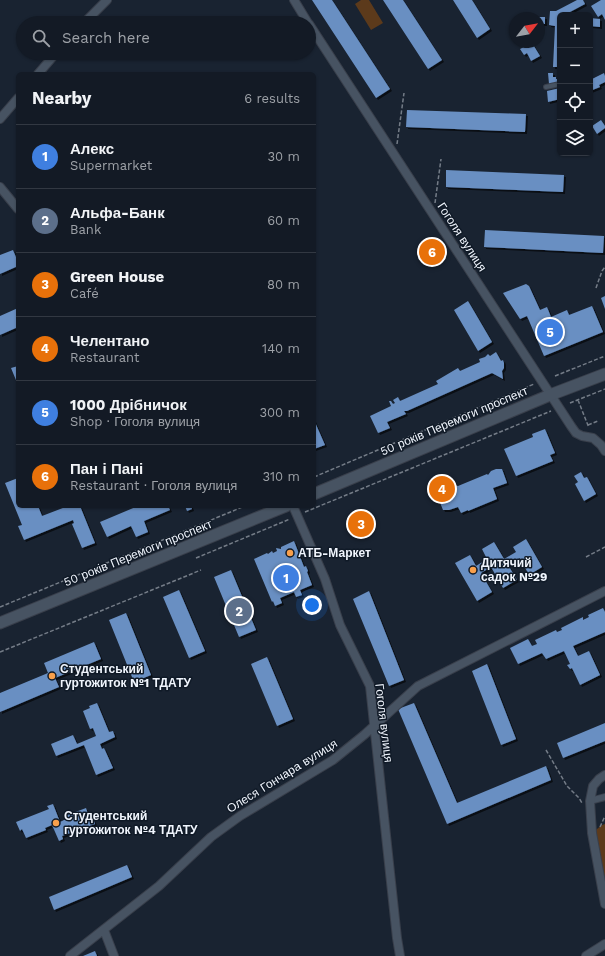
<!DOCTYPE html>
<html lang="en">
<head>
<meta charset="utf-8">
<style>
	:root { --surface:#131a25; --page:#202732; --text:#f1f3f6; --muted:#9da1a7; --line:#323842; --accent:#f9a04c }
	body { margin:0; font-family:"Work Sans",sans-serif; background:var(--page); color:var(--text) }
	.controls { position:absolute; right:12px; top:12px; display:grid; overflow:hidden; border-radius:6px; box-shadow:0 1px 3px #0004 }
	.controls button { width:36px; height:36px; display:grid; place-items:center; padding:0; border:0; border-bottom:1px solid var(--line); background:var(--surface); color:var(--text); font:20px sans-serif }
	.compass { position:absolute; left:509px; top:12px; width:36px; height:36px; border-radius:50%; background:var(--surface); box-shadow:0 1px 3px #0004; rotate:59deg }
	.you { position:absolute; left:312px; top:605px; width:14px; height:14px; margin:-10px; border:3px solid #fff; border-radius:50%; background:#1a73e8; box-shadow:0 0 0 6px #1a73e833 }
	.badge { display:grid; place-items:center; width:26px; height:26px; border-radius:50%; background:var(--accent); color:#fff; font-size:13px; font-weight:700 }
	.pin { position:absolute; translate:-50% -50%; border:2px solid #fff; box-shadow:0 1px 4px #0006 }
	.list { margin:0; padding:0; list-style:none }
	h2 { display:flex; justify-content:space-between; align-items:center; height:52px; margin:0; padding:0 16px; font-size:17px }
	h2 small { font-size:13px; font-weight:400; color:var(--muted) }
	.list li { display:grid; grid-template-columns:26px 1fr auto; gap:12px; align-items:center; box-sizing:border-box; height:64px; padding:0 16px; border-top:1px solid var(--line) }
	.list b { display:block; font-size:15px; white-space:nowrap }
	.list p { margin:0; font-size:13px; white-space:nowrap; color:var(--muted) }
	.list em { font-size:13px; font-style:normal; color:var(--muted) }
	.icon { flex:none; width:22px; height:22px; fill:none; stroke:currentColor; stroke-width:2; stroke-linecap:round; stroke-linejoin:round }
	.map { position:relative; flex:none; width:605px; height:956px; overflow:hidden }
	.search { position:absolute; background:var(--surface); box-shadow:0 1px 3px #0004; left:16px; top:16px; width:300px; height:44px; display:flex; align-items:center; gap:10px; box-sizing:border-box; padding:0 14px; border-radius:22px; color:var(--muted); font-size:15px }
	.panel { position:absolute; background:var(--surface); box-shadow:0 1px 3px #0004; left:16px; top:72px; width:300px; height:436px; border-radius:6px }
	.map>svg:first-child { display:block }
	.green { fill:#5c3a1b }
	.building { fill:#698fc2; filter:url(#shadow) }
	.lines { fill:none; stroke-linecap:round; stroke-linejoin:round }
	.service-casing { stroke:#393f4b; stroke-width:6 }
	.pedestrian-casing { stroke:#393f4b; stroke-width:8 }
	.minor-casing { stroke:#393f4b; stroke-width:10 }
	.secondary-casing { stroke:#393f4b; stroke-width:13 }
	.path { stroke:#747c87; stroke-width:1.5; stroke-dasharray:4 2; stroke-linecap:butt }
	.service { stroke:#475362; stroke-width:4 }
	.pedestrian { stroke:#475362; stroke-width:6 }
	.minor { stroke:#475362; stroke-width:8 }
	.secondary { stroke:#475362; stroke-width:11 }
	.poi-dot { fill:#f9a04c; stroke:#101a27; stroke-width:1.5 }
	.labels { text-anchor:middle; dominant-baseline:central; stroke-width:3; stroke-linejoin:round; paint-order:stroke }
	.street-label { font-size:12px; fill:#f0f5fd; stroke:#101a27 }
	.poi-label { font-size:12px; font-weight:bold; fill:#f0f5fd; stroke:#101a27; text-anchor:start }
</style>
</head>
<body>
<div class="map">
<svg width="605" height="956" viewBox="0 0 605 956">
	<defs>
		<filter id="shadow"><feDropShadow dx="2" dy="2" stdDeviation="0" flood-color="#0009"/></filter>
	</defs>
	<rect width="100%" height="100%" fill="#192331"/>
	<!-- green -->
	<path class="green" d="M 361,0 L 369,0 L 383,23 L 371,30 L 355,4 Z
		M 605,824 L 605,904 L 592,833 L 602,825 Z"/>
	<!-- building -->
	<path class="building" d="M 312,0 L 332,0 L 390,89 L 376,98 Z
		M 383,0 L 403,0 L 442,60 L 428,69 Z
		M 453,0 L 472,0 L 490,29 L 477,38 Z
		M 577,0 L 583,0 L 585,4 L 570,12 L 570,15 L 560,15 L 560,67 L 553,67 L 555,26 L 549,25 L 550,11 L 556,11 Z
		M 601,0 L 605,0 L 605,20 L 602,14 L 598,17 L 591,6 Z
		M 539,17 L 545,17 L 545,24 L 539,24 Z
		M 590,18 L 600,19 L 600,27 L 590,26 Z
		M 532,43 L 540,56 L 531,61 L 527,53 L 524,55 L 520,49 Z
		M 548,73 L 553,73 L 553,77 L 556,77 L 556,79 L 559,79 L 559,83 L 549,84 Z
		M 604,73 L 605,76 L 605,82 L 599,85 L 600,87 L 590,91 L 590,80 Z
		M 560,88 L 560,99 L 548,102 L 547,91 Z
		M 407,110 L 526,114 L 525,132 L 406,127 Z
		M 601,120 L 605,126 L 605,128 L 597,134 L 592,126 Z
		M 446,170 L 564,175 L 563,192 L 446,187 Z
		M 485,230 L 604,236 L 603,253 L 484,247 Z
		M 13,250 L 18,262 L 18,266 L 0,274 L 0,255 Z
		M 526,284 L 529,286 L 540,310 L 547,307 L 551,317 L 567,310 L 569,315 L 592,306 L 603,332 L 544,356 L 527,316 L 520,319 L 503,293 Z
		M 605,296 L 605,309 L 601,298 Z
		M 468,301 L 492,342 L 478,351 L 454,310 Z
		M 18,308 L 18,327 L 0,335 L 0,316 Z
		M 496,352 L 501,361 L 503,360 L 504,363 L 504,368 L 502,371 L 503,379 L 492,373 L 407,411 L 404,411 L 406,414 L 387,422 L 390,428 L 378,433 L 370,416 L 391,406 L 389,401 L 391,401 L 393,404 L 395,403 L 393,400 L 398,397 L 400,401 L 438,384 L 436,381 L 458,368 L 460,371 L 480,362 L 479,359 L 485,357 L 488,354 L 490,356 Z
		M 18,366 L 18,385 L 11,368 Z
		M 314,420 L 325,445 L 314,449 Z
		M 545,429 L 555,453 L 550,455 L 553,461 L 516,476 L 504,449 L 533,437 L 532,434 Z
		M 496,469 L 502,469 L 507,483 L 493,488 L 497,499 L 468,511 L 468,510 L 461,513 L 458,507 L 449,510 L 443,510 L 437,495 L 434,494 L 436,489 L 439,489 L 439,488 L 449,484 L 458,486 L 487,474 L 488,475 L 491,471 Z
		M 581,472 L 584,478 L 587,477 L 596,494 L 584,501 L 575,484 L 578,482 L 574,476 Z
		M 18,478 L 18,506 L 38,506 L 42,516 L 68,506 L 80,506 L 95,543 L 82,548 L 72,524 L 74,523 L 73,520 L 24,540 L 18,526 L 22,525 L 5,483 Z
		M 138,506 L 168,506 L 170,510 L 144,521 L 148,532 L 136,537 L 131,526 L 107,537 L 100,522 Z
		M 185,506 L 191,506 L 192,509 L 187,511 Z
		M 526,539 L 542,567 L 529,575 L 520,558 L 508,565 L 517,580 L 503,588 L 491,567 L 481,573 L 492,592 L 477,601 L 455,563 L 470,555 L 476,566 L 487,559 L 482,549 L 494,542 L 504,559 L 516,552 L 513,547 Z
		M 294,541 L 304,567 L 306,566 L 308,571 L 307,572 L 312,585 L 300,590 L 302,595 L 296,597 L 294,592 L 280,598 L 282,603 L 275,606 L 273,601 L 272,602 L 254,559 L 267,553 L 268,554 L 272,551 L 273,553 L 277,551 L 276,548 L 281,549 L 281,547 Z
		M 231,570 L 256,630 L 239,637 L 214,577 Z
		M 179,590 L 205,651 L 189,658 L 163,597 Z
		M 369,591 L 404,680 L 389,686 L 353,599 Z
		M 603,608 L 605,612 L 605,632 L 573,646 L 578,656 L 589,651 L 600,675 L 580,685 L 572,668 L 570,669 L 567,665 L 570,664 L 564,651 L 546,659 L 542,653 L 518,664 L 510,648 L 528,639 L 532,646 L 537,644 L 535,640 L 556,630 L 557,632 L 562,630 L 561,628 L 583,617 L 583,620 L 589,617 L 588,615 Z
		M 126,613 L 151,675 L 134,682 L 109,620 Z
		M 94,642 L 101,659 L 55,678 L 59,687 L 0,712 L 0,693 L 48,673 L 44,663 Z
		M 267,657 L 293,719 L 277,726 L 251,664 Z
		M 487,664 L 516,739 L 501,745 L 472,671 Z
		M 97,703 L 109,732 L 113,731 L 115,737 L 100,744 L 102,749 L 104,748 L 113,768 L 96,775 L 84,745 L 56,756 L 51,744 L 73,735 L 77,744 L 96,736 L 93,728 L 90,729 L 83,711 L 90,708 L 89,706 Z
		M 414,703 L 457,803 L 546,766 L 551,780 L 447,824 L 398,709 Z
		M 605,723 L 605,741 L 563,758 L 557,743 Z
		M 53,804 L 60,822 L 66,819 L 65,816 L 86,808 L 89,817 L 92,816 L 95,824 L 62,836 L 63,839 L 59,841 L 52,825 L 45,828 L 46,830 L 26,838 L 22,829 L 20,831 L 16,822 L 49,809 L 47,806 Z
		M 127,865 L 132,877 L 54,910 L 49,897 Z
		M 95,951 L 97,956 L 83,956 Z"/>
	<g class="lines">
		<defs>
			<path id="service" d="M 546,87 L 560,84"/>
			<path id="pedestrian" d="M 590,801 L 605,797"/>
			<path id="minor" d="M 294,0 L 308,23
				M 84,23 L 107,0
				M 309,24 L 571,426 L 576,433 L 582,436 L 593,438 L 601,445 L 605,451
				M 38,74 L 56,53
				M 0,119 L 18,98
				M 0,187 L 18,209
				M 293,506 L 325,579 L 340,625 L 370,686 L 397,938 L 400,956
				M 605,775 L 599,779 L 593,786 L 590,801 L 592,833 L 605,904
				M 104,930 L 114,956
				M 70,956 L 159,886 L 211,837 L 240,816 L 333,760 L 364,735 L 418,686 L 605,591
				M 586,956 L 605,944"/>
			<path id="secondary" d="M 314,494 L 550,395 L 605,374
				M 0,623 L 286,506"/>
		</defs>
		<!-- service casing -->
		<use href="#service" class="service-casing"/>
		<!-- pedestrian casing -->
		<use href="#pedestrian" class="pedestrian-casing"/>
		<!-- minor casing -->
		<use href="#minor" class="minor-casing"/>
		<!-- secondary casing -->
		<use href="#secondary" class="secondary-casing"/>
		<!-- path -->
		<path class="path" d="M 397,144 L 404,93
			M 435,203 L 441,159
			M 596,288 L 602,271 L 605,267
			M 555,376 L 605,356
			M 578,400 L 589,428
			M 570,403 L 605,389
			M 588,425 L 598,421
			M 314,477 L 534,384
			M 305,512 L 551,411
			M 586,557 L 605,547
			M 196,558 L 290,519
			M 0,607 L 245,506
			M 0,652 L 201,570
			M 546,750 L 567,786 L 579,798 L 582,803
			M 600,827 L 605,816"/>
		<!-- service -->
		<use href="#service" class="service"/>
		<!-- pedestrian -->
		<use href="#pedestrian" class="pedestrian"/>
		<!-- minor -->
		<use href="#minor" class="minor"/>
		<!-- secondary -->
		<use href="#secondary" class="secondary"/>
	</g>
	<!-- markers -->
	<g class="poi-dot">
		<circle cx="290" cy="553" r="4"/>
		<circle cx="473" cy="570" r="4"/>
		<circle cx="52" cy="676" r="4"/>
		<circle cx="56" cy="823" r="4"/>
	</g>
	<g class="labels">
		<!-- street labels -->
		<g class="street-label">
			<text transform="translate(462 237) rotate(57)">Гоголя вулиця</text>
			<text transform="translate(454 421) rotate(-23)">50 років Перемоги проспект</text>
			<text transform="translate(138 553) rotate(-22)">50 років Перемоги проспект</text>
			<text transform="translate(384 723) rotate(83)">Гоголя вулиця</text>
			<text transform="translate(282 776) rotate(-32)">Олеся Гончара вулиця</text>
		</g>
		<!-- poi labels -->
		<g class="poi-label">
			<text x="298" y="553">АТБ-Маркет</text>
			<text x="481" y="563">Дитячий<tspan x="481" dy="14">садок №29</tspan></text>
			<text x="60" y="669">Студентський<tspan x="60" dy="14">гуртожиток №1 ТДАТУ</tspan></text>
			<text x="64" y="816">Студентський<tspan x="64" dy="14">гуртожиток №4 ТДАТУ</tspan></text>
		</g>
	</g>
</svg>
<div class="controls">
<button>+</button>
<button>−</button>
<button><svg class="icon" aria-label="locate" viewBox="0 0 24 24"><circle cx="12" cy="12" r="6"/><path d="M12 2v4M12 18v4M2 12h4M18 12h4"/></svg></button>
<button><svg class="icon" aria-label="layers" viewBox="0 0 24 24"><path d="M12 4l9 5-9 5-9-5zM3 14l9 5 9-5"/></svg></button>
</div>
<svg class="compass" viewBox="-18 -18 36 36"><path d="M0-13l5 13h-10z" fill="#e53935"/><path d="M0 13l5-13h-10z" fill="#9da1a7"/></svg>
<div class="you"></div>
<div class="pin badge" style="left:286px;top:578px;background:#3f7fe0">1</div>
<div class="pin badge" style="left:239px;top:611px;background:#5c6f8a">2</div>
<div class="pin badge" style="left:361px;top:524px;background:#e8710a">3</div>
<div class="pin badge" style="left:442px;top:489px;background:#e8710a">4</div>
<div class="pin badge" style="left:550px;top:332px;background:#3f7fe0">5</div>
<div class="pin badge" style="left:432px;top:252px;background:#e8710a">6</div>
<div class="search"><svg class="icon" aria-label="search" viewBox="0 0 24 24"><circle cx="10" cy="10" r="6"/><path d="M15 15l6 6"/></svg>Search here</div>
<section class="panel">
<h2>Nearby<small>6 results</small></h2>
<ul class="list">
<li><span class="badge" style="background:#3f7fe0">1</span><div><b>Алекс</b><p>Supermarket</p></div><em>30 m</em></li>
<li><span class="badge" style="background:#5c6f8a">2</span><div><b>Альфа-Банк</b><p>Bank</p></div><em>60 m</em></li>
<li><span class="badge" style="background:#e8710a">3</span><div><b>Green House</b><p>Café</p></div><em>80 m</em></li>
<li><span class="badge" style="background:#e8710a">4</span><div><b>Челентано</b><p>Restaurant</p></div><em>140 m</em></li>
<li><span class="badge" style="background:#3f7fe0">5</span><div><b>1000 Дрібничок</b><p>Shop · Гоголя вулиця</p></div><em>300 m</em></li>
<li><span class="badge" style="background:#e8710a">6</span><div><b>Пан і Пані</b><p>Restaurant · Гоголя вулиця</p></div><em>310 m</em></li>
</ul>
</section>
</div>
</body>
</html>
